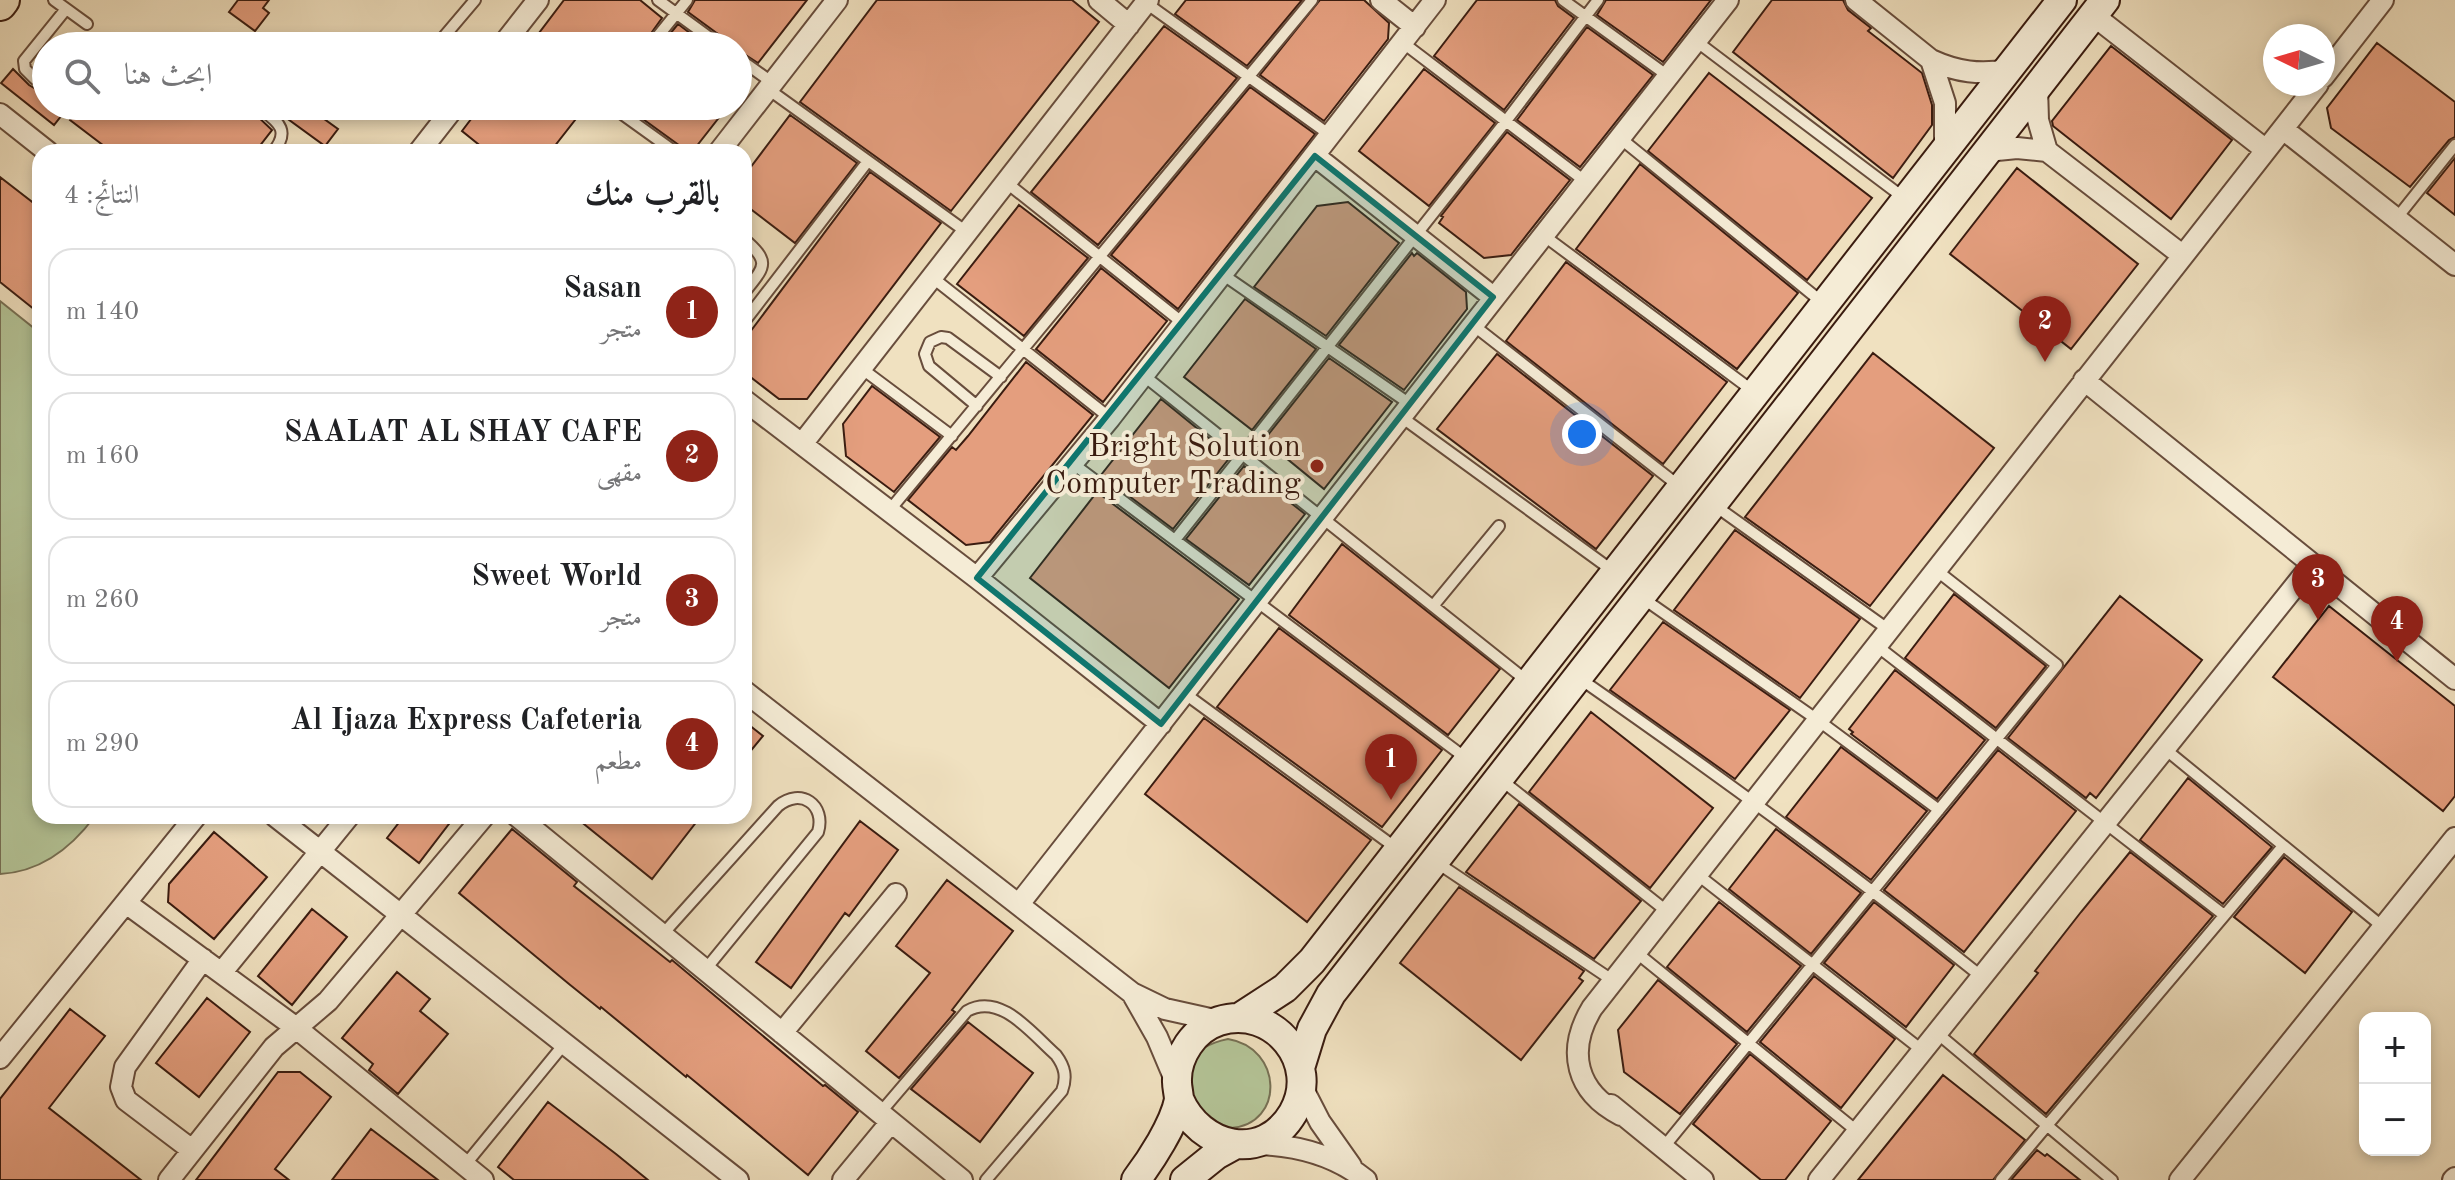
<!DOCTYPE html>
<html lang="ar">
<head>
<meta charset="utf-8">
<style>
	:root { --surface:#fff; --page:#f6f6f6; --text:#202124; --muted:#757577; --line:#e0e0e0; --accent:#8f2418 }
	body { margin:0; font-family:"Old Standard TT",Amiri,serif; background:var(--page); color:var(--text); direction:rtl }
	.controls { position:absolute; right:24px; bottom:24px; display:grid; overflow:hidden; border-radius:16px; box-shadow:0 4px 12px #0003 }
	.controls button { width:72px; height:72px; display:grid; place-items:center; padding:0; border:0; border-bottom:2px solid var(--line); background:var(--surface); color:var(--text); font:40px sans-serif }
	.compass { position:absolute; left:2263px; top:24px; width:72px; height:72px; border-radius:50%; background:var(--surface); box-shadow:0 4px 12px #0003; rotate:275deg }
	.you { position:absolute; left:1582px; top:434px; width:28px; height:28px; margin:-20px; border:6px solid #fff; border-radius:50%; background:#1a73e8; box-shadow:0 0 0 12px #1a73e833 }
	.badge { display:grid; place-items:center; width:52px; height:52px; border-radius:50%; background:var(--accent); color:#fff; font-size:26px; font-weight:700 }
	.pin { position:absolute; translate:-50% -66px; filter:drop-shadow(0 2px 4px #0008) }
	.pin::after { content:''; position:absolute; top:42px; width:28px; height:24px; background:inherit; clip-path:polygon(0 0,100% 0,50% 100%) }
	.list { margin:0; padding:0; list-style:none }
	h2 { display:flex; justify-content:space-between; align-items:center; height:104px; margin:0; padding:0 32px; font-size:34px }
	h2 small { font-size:26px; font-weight:400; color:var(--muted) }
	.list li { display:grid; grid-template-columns:52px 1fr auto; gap:24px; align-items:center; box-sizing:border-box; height:128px; margin:0 16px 16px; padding:0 16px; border:2px solid var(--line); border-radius:24px }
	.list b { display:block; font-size:30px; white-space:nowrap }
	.list p { margin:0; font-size:26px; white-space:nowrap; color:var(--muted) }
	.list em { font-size:26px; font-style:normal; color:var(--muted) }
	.icon { flex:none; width:44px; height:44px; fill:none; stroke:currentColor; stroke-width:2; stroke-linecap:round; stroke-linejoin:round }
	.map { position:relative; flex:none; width:2455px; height:1180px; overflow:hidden; direction:ltr }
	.search { position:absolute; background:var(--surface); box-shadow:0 4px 12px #0003; left:32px; top:32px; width:720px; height:88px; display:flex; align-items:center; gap:20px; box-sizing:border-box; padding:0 28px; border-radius:44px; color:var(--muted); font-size:30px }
	.panel { position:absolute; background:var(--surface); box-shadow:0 4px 12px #0003; left:32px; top:144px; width:720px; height:680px; border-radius:24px; direction:rtl }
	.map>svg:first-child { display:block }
	.green { fill:#b4c497; stroke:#777054; stroke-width:2 }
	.building { fill:#e49e7e; stroke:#3a1c10; stroke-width:2 }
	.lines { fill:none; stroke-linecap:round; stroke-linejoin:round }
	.service-casing { stroke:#684d3c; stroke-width:14 }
	.minor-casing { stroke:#684d3c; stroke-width:24 }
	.secondary-casing { stroke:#3a1c10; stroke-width:32 }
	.primary-casing { stroke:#3a1c10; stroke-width:36 }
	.service { stroke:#f5ecd6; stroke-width:10 }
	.minor { stroke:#f5ecd6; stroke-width:20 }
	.secondary { stroke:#f5ecd6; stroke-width:28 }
	.primary { stroke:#f0e1c0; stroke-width:32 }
	.marked { fill:#0f766e; fill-opacity:0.2; stroke:#0f766e; stroke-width:6; stroke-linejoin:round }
	.poi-dot { fill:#8f2418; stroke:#f5ecd6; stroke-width:3 }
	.labels { text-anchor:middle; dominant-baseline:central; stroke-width:8; stroke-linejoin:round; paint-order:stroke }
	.poi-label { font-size:32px; fill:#3a1c10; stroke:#f5ecd6; text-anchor:end }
</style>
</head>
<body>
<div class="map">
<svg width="2455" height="1180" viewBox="0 0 2455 1180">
	<rect width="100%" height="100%" fill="#f0e1c0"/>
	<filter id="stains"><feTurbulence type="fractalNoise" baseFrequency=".0025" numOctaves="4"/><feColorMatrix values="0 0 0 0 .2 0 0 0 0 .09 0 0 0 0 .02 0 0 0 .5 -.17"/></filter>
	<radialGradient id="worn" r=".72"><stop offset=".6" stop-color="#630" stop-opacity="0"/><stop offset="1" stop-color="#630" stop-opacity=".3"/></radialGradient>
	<!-- green -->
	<path class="green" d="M 0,301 L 40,333 L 40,816 L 95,816 C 72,847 41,872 0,874 Z
		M 1228,1039 C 1283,1048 1285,1124 1231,1128 C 1220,1129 1206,1120 1195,1116 L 1186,1065 C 1200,1049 1208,1043 1228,1039 Z"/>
	<!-- building -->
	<path class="building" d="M 238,0 L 269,0 L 263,8 L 269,13 L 255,31 L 229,12 Z
		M 564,0 L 640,0 L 662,18 L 642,46 L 535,46 L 533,41 Z
		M 695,0 L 807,0 L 758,63 L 738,50 L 738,46 L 729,46 L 726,40 L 688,12 Z
		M 877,0 L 1072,0 L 1099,22 L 951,211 L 800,102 Z
		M 1186,0 L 1302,0 L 1247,66 L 1175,14 Z
		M 1320,0 L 1364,0 L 1389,23 L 1388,39 L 1324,121 L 1260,75 Z
		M 1477,0 L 1555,0 L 1558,6 L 1574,18 L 1504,110 L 1434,56 Z
		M 1606,0 L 1711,0 L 1663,62 L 1597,15 Z
		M 1772,0 L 1843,0 L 1848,10 L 1871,28 L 1868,31 L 1922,73 L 1932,105 L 1932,125 L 1893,178 L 1733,52 Z
		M 678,24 L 707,46 L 660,46 Z
		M 1164,26 L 1237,78 L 1098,245 L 1031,192 Z
		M 1587,27 L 1653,75 L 1580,167 L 1517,120 Z
		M 2377,43 L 2455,102 L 2455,137 L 2449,140 L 2410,187 L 2331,128 L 2327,108 Z
		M 2111,46 L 2232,140 L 2171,219 L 2053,126 L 2052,121 Z
		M 13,69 L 29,85 L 46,95 L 46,106 L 69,106 L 54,125 L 1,83 Z
		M 1424,69 L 1495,123 L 1429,206 L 1359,151 Z
		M 1709,73 L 1872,198 L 1807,280 L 1648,151 Z
		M 1250,87 L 1315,134 L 1178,309 L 1111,255 Z
		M 80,106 L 252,106 L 255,114 L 272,130 L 255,152 L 112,152 L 70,120 Z
		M 270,106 L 306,106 L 338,129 L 325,146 Z
		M 481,106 L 586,106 L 550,152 L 488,152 L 462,131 Z
		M 625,106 L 728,106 L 692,152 L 683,152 L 680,146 Z
		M 790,115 L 857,163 L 795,243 L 744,204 L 744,176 Z
		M 1507,132 L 1570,180 L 1511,255 L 1484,258 L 1439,223 L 1443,217 L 1441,216 Z
		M 2455,158 L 2455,215 L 2427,193 Z
		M 1640,164 L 1798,293 L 1737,369 L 1576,249 Z
		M 2017,168 L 2138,264 L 2071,349 L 1950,254 Z
		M 870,172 L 941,223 L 807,399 L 779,399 L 744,372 L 744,340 Z
		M 0,177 L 40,208 L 40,314 L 0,282 Z
		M 1348,202 L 1399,243 L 1326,336 L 1254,287 L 1317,206 Z
		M 1019,205 L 1088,258 L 1024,336 L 957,284 Z
		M 1412,253 L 1414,256 L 1417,253 L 1466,292 L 1467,309 L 1404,390 L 1339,345 Z
		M 1566,262 L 1727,382 L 1663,464 L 1506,341 Z
		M 1101,268 L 1167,321 L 1103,402 L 1036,349 Z
		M 1245,299 L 1316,349 L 1252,430 L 1184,377 Z
		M 1873,353 L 1994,448 L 1870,606 L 1745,517 Z
		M 1497,354 L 1653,476 L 1596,549 L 1437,429 Z
		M 1329,358 L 1392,402 L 1324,489 L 1264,440 Z
		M 1026,362 L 1093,415 L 990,542 L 966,545 L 908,500 L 952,447 L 956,450 L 968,436 Z
		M 872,386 L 940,437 L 894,492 L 846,456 L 843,424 Z
		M 1161,399 L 1231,456 L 1173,529 L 1101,475 Z
		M 1244,466 L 1305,514 L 1249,585 L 1186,539 Z
		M 1097,492 L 1239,599 L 1169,688 L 1030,578 Z
		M 1735,530 L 1860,619 L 1800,698 L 1674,610 Z
		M 1342,544 L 1500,669 L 1448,735 L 1289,615 Z
		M 1954,594 L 2046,666 L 1996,728 L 1905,658 Z
		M 2120,596 L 2202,660 L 2096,798 L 2090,793 L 2086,798 L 2008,738 Z
		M 2329,606 L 2455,706 L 2455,796 L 2443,811 L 2273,677 Z
		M 1663,622 L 1790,710 L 1735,779 L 1610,690 Z
		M 1279,628 L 1442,750 L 1382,827 L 1217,707 Z
		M 1895,670 L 1985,740 L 1937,799 L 1851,734 L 1853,732 L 1849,729 Z
		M 1591,712 L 1713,808 L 1650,888 L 1529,792 Z
		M 1204,718 L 1371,840 L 1307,922 L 1145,794 Z
		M 744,721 L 763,736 L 744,759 Z
		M 1841,747 L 1927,811 L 1871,880 L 1786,817 Z
		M 1998,750 L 2076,811 L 1964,952 L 1884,890 Z
		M 2188,778 L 2272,847 L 2223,904 L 2140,840 Z
		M 1519,804 L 1641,901 L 1594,959 L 1466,872 Z
		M 404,816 L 455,816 L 419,863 L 387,838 Z
		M 574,816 L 701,816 L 652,879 Z
		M 860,821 L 898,850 L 849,916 L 845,913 L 791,988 L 756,962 Z
		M 512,829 L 577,882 L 574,886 L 670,962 L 672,960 L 823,1086 L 825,1085 L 858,1112 L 808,1175 L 687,1075 L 686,1077 L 601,1007 L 600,1009 L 569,984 L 459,893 Z
		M 1776,829 L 1861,893 L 1811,954 L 1729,889 Z
		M 214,832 L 267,877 L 214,939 L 168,902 L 169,884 Z
		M 2130,852 L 2213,916 L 2046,1114 L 1974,1054 L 2038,973 L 2035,971 L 2081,912 Z
		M 2284,857 L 2352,912 L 2305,973 L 2234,917 Z
		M 947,880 L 1013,931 L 952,1010 L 955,1012 L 899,1078 L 866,1051 L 930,973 L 896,946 Z
		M 1459,887 L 1584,971 L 1579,978 L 1583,981 L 1521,1060 L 1400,963 Z
		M 1719,902 L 1801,966 L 1747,1032 L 1667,967 Z
		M 1874,902 L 1954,965 L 1906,1027 L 1824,963 Z
		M 312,909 L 347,937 L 292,1005 L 258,976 Z
		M 397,972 L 430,999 L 420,1011 L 448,1034 L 398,1094 L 369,1070 L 373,1064 L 342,1038 Z
		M 1814,976 L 1895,1039 L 1841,1108 L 1760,1042 Z
		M 1658,980 L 1737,1044 L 1680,1114 L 1624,1072 L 1618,1030 Z
		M 207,998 L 250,1032 L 199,1097 L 156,1063 Z
		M 70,1009 L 105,1036 L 49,1108 L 141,1180 L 0,1180 L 0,1099 Z
		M 968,1022 L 1033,1073 L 980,1142 L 911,1089 Z
		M 1750,1054 L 1831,1121 L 1785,1180 L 1761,1180 L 1693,1124 Z
		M 278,1072 L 300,1072 L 331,1097 L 275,1169 L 289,1180 L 196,1180 Z
		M 1943,1075 L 2025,1140 L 1993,1180 L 1858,1180 Z
		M 548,1102 L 616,1154 L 648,1180 L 514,1180 L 498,1167 Z
		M 371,1129 L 438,1180 L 332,1180 Z
		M 2037,1150 L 2045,1156 L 2047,1154 L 2080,1180 L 2011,1180 Z"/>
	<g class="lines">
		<defs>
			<path id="service" d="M 54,0 L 87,24
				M 658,0 L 721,46
				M 1563,0 L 1668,76
				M 1146,3 L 1330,135
				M 511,35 L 527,46
				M 1696,41 L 1904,198
				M 1402,42 L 1586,182
				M 436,46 L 475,0
				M 650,46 L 687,0
				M 738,58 L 773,83
				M 35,79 L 25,69 L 24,61 L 66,9
				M 768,89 L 968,233
				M 611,106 L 675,152
				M 385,107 L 386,106
				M 260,108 C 278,122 291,130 273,152
				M 1620,138 L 1823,303
				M 1007,183 L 1183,323
				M 2396,219 L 2455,145
				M 1543,235 L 1753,391
				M 744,239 C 772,263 764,267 744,293
				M 1222,274 L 1410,404
				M 933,278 L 1110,418
				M 744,322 L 868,161
				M 1473,325 L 1679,486
				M 861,368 L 952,436
				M 1143,375 L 1527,681
				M 977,406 L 929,366 L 925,354 L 930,342 L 941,337 L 948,338 L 1001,377
				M 1400,416 L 1613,571
				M 1072,463 L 1467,759
				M 1714,505 L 1889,630
				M 889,511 L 1312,0
				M 1175,540 L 1506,121 L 1598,0
				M 1641,597 L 1819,721 L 1939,810
				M 1433,606 L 1499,526
				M 1877,646 L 2224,915
				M 1579,678 C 1717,774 1851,872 1982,977
				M 1184,693 L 1396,848
				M 2165,749 L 2383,927
				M 1500,779 L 1669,913
				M 1436,862 L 1615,982
				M 1698,875 L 1923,1051
				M 662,935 L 778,806 C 801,787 826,805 818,832 L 705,970
				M 1637,953 L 1858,1132
				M 1937,1033 L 2112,1180
				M 880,1113 L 967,1011 C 1001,992 1032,1034 1056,1055 C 1065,1067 1067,1077 1062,1091 L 986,1180
				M 1663,1148 L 2057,665 L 1936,570
				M 465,1165 L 565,1043
				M 2001,1180 L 2283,846"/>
			<path id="minor" d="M 1099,0 L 1129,25
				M 1381,0 L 1415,27
				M 1856,0 L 1931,60 C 1957,72 1980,75 2008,70
				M 2093,15 L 2266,150
				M 502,46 L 538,0
				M 1931,60 L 1945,103 L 1945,148
				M 2323,77 L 2383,0
				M 2037,87 L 2038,120 L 2047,151
				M 0,114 L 48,152
				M 2283,129 L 2455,265
				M 1987,151 L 2017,148 L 2047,151 L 2182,255
				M 419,152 L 455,106
				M 719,152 L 837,0
				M 1315,156 L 1493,297
				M 2084,380 L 2455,679
				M 744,400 L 977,578 L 1161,724
				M 802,444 L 1148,0
				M 977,578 L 1110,418 L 1435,0
				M 744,691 L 1132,993 L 1165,1009 L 1219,1021
				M 275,816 L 738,1180
				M 517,816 L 962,1180
				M 126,903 L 295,1027 L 483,1180
				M 1019,904 L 1728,0
				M 222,972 L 349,816
				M 1132,993 L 1157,1037 L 1176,1082
				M 782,1033 L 896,894
				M 0,1058 L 196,816
				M 1301,1085 L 1320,1122 L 1351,1166
				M 1611,1105 L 1703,1180
				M 1621,1115 C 1576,1092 1566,1051 1592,1008 L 2318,84
				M 1256,1144 C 1295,1145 1335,1155 1366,1180
				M 192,1150 L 126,1100 L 121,1087 L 125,1067 L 203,959
				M 169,1180 L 274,1047 L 328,1001 L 484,816
				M 843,1180 L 891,1122
				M 1819,1180 L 2311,566
				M 2180,1180 L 2455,838
				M 2453,1180 L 2455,1178"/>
			<path id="secondary" d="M 1239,1018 L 1285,988 L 1312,961 L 2062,0
				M 1300,1068 L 1312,1029 L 1331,994 L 2105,0
				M 1136,1180 C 1151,1160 1174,1125 1179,1100 C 1179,1094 1177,1088 1177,1082 C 1176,1056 1194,1029 1219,1021 C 1273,1004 1322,1063 1293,1113 C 1263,1164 1200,1148 1179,1099
				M 1185,1180 L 1216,1155 L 1236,1144"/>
			<path id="primary" d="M 0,4 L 3,0"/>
		</defs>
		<!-- service casing -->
		<use href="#service" class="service-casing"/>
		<!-- minor casing -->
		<use href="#minor" class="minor-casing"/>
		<!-- secondary casing -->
		<use href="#secondary" class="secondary-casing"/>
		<!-- primary casing -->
		<use href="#primary" class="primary-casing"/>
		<!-- service -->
		<use href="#service" class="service"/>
		<!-- minor -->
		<use href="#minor" class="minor"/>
		<!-- secondary -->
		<use href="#secondary" class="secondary"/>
		<!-- primary -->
		<use href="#primary" class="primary"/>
	</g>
	<!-- marked area -->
	<path class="marked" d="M 1315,156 L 1493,297 L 1161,724 L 977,578 Z"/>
	<!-- markers -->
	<circle class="poi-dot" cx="1317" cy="466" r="8"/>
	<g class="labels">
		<!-- poi labels -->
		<g class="poi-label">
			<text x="1301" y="448">Bright Solution<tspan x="1301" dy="37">Computer Trading</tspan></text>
		</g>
	</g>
	<rect width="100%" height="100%" filter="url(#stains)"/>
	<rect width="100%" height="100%" fill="url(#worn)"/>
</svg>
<div class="controls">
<button>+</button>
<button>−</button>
</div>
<svg class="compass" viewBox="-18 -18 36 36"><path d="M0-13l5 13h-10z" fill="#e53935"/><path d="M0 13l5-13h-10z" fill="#757577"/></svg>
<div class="you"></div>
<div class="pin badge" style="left:1391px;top:800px">1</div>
<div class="pin badge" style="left:2045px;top:362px">2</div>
<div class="pin badge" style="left:2318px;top:620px">3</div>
<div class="pin badge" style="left:2397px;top:662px">4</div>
<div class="search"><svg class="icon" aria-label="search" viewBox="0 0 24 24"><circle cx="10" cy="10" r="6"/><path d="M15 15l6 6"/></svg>ابحث هنا</div>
<section class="panel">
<h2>بالقرب منك<small>النتائج: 4</small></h2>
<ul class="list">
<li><span class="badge">1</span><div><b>Sasan</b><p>متجر</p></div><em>140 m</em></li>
<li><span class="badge">2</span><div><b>SAALAT AL SHAY CAFE</b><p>مقهى</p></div><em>160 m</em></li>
<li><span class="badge">3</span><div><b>Sweet World</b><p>متجر</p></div><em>260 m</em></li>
<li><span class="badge">4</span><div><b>Al Ijaza Express Cafeteria</b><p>مطعم</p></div><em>290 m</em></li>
</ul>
</section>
</div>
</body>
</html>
